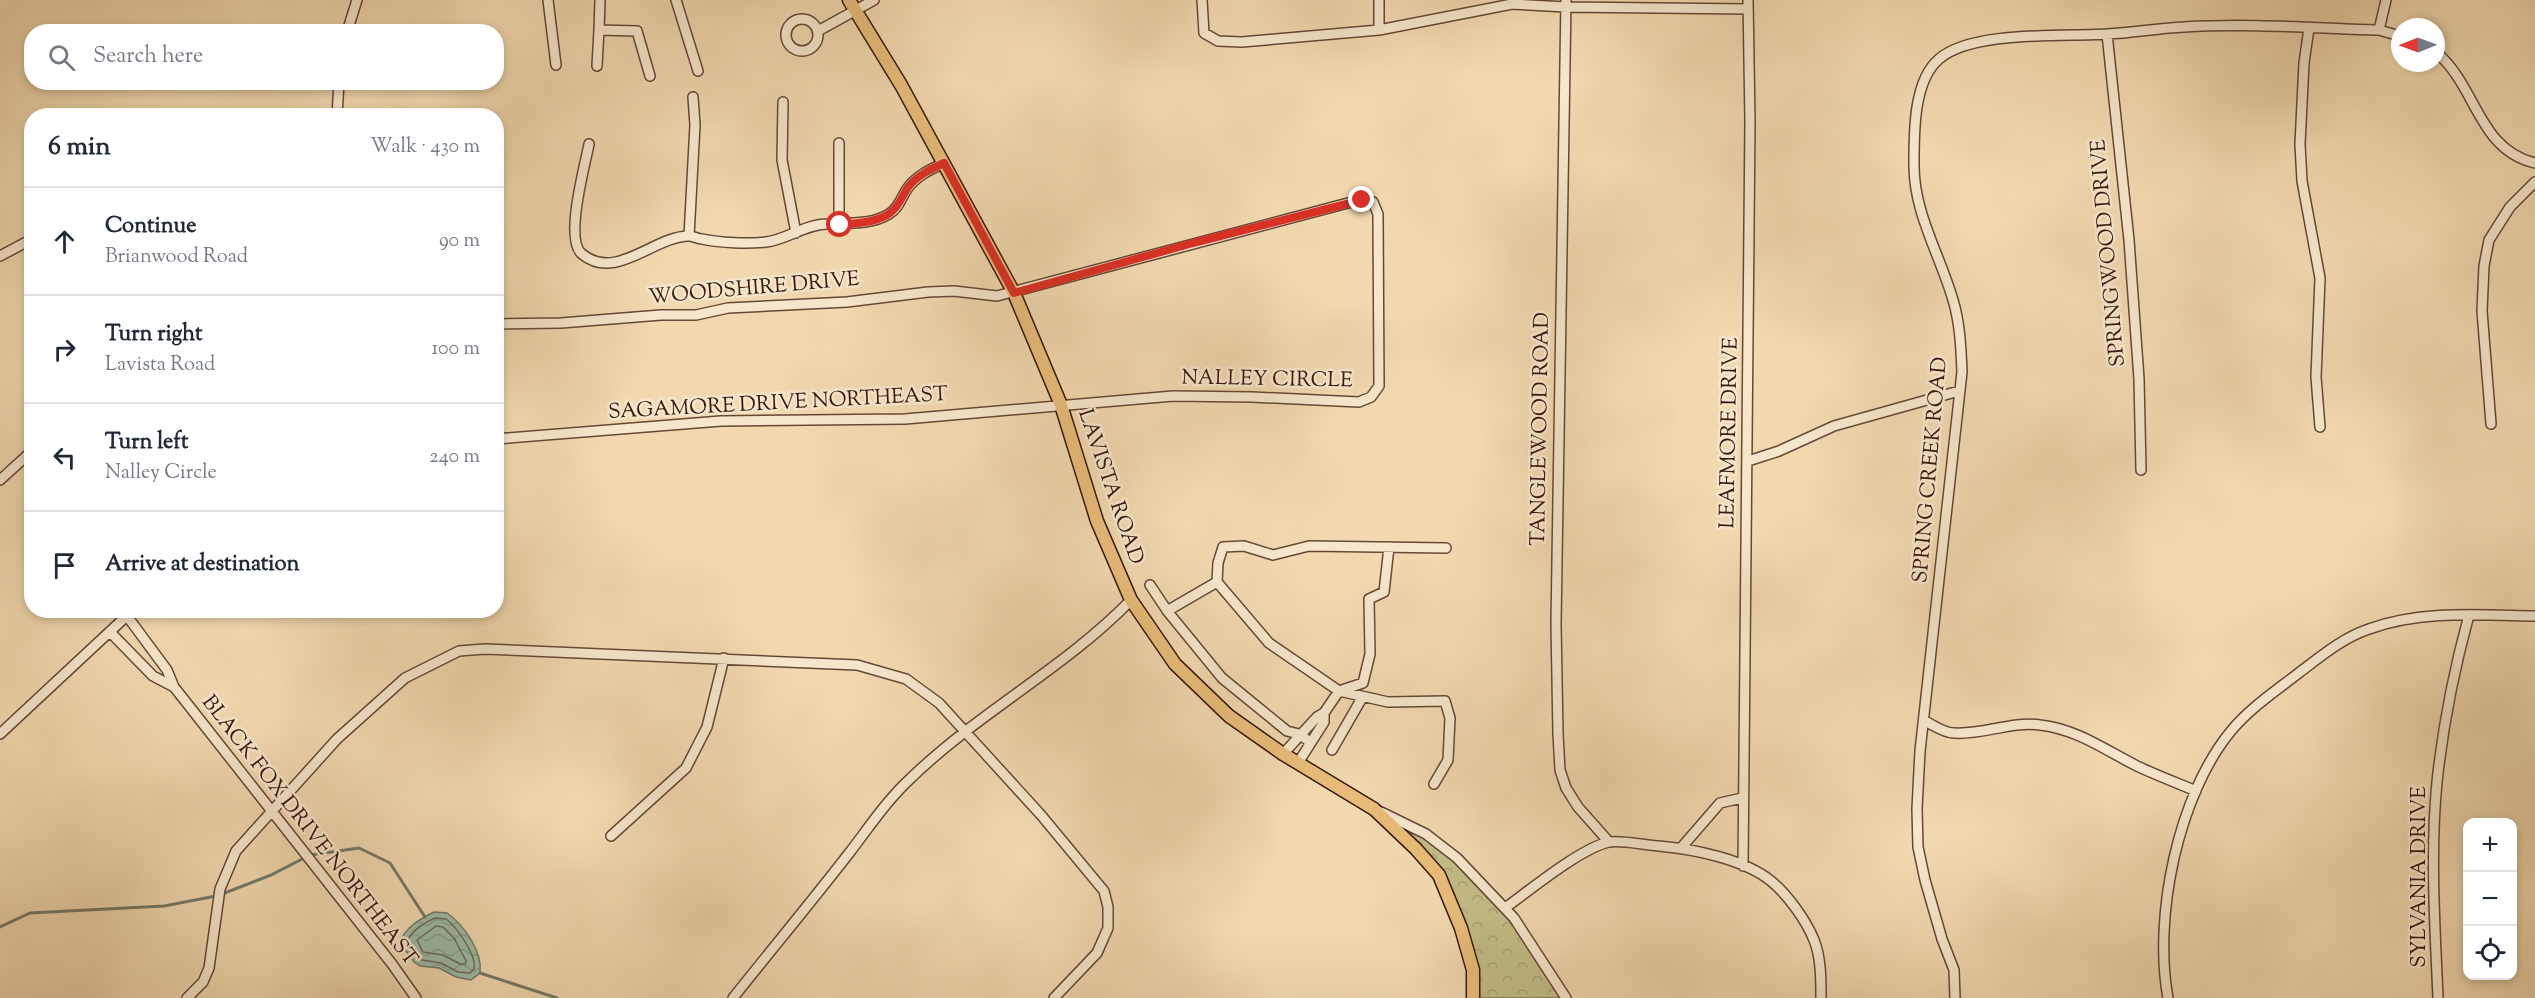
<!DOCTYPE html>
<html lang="en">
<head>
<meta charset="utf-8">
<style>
	:root { --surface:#fff; --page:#f2f2f3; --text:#1f2937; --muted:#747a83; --line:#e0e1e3 }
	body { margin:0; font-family:"Sorts Mill Goudy",serif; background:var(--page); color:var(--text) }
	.controls { position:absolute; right:18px; bottom:18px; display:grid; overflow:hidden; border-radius:12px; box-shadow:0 3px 9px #0003 }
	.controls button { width:54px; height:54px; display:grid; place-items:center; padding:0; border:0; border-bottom:2px solid var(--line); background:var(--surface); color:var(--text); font:30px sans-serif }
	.compass { position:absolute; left:2391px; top:18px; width:54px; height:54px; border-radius:50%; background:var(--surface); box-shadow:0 3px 9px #0003; rotate:269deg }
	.stop { position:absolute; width:18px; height:18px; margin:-14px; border:4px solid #d93025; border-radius:50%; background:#fff }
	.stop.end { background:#d93025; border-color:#fff; box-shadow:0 2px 6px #0008 }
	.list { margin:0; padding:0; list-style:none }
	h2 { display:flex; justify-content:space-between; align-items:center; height:78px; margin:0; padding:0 24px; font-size:26px }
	h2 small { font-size:20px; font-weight:400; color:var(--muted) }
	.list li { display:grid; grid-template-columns:39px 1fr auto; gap:18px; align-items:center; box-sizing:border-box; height:108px; padding:0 24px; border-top:2px solid var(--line) }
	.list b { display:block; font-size:22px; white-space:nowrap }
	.list p { margin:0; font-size:20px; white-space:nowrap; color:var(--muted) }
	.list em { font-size:20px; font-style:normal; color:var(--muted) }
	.icon { flex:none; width:33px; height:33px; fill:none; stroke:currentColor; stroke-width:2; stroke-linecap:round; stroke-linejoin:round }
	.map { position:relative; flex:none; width:2535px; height:998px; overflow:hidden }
	.search { position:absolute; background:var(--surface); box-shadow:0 3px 9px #0003; left:24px; top:24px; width:480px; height:66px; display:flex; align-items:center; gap:15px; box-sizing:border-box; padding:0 21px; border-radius:24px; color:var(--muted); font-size:22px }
	.panel { position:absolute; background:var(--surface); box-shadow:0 3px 9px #0003; left:24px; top:108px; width:480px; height:510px; border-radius:24px }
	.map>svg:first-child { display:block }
	.park { fill:url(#park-crowns); stroke:#7d6a48; stroke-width:1.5 }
	.water { fill:url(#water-waves); stroke:#747a68; stroke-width:1.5 }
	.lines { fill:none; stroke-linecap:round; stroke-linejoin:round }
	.shore { stroke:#6a6a59; stroke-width:1.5 }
	.stream { stroke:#747a68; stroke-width:3 }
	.minor-casing { stroke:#664835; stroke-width:12 }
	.major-casing { stroke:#38180c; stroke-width:15 }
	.minor { stroke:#f6e6cb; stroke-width:9 }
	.major { stroke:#e8bc78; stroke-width:12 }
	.route { stroke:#d93025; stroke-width:8 }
	.labels { text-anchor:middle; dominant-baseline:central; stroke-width:5; stroke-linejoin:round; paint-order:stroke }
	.street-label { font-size:21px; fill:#38180c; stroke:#f6e6cb }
</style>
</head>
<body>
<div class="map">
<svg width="2535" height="998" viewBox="0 0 2535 998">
	<defs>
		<pattern id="park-crowns" width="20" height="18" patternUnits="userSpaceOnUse" patternTransform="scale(1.5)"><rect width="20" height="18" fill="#c2bc85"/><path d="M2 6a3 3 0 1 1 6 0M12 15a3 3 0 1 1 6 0" fill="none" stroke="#a7a172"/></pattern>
		<pattern id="water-waves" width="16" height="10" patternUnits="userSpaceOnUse" patternTransform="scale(1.5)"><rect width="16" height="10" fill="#9cbba6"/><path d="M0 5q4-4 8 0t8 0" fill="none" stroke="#87a08e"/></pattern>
	</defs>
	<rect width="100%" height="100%" fill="#f1d8af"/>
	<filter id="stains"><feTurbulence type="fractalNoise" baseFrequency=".00333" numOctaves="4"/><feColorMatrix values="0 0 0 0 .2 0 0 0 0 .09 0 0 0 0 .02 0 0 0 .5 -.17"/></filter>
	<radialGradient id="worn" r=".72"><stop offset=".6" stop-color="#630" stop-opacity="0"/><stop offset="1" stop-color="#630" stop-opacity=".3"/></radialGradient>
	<!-- park -->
	<path class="park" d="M 1374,809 L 1426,834 L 1505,908 L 1566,998 L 1473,998 L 1473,970 L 1439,875 Z"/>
	<!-- water -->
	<path class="water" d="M 434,912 L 447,913 C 464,925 483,952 480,973 L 471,980 L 456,977 L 439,968 L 420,966 L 414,962 L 400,943 C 404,928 420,919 434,912 Z"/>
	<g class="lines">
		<!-- shore -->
		<path class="shore" d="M 435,918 L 446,919 C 457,927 477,956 474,969 L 470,973 L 458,972 L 441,963 L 422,960 L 407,943 C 410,931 424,923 435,918 Z
			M 436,926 L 443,927 L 454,938 L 466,961 L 465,964 L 460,964 L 443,955 L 423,952 L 417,940 Z"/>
		<!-- stream -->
		<path class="stream" d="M 222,894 L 271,875 L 310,855 L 359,848 L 390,863 L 425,917
			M 0,927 L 30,913 L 164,906 L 216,896
			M 480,973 L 557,998"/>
		<defs>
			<path id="minor" d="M 548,0 L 556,65
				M 600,0 L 599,30 L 637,31 L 650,76
				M 676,0 L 698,71
				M 1202,0 L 1204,33 L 1218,41 L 1242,42 L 1379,30 L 1379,0
				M 1566,0 L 1556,624 L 1558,734 L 1560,770 L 1566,788 L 1578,807 L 1609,842
				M786 35a16 16 0 1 1 32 0a16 16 0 1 1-32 0Z
				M 2309,28 L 2304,63 L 2300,144 L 2302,181 L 2320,278 L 2316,377 L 2320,427
				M 1379,30 L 1512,4 L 1566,7 L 1748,9
				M 2379,30 L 2386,0
				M 818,31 L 874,0
				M 347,32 L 357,0
				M 2107,34 L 2129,240 L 2139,379 L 2141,470
				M 2436,52 C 2477,86 2478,150 2535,163
				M 597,66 L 599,30
				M 783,102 L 782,160 L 796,233
				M 337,116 L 339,82
				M 839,143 L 839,225
				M 589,144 C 585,166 564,240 582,254 C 616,282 654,236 689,236 C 693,236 698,239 702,239 C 721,243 747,244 766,242 C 786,240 806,224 827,224 C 846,223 872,225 889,214 C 899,208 901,198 907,189 C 916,176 931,169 944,163
				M 689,236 L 695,125 L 693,97
				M 0,256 L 32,239
				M 496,324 L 561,323 L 661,315 L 696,315 L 728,308 L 847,302 L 928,292 L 954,291 L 997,296 L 1348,203 L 1362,200 L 1373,202 L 1378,214 L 1379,386 L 1371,397 L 1359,402 L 1252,397 L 1173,396 L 905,419 L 721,421 L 496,439
				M 2491,424 L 2482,311 L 2484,266 L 2489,240 L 2510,207 L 2535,182
				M 1748,461 L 1779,451 L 1834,426 L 1959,391
				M 0,480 L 32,451
				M 1150,585 L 1168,612 L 1222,678 L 1287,731 L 1299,734 L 1310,742
				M 1167,611 L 1217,582
				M 127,616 L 167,670 L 174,687 L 182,697 L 392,964 L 416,998
				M 110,632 L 153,676 L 174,687
				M 1925,721 C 1933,725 1944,733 1954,733 C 1983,735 2011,721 2040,725 C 2077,729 2105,750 2137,766 C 2156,775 2177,783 2196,791
				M 0,734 L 133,610
				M 1332,750 L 1362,698
				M 1283,754 L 1317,717 L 1324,713
				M 1298,763 L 1324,722 L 1324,713 L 1339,691 L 1363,683 L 1370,654 L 1369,599 L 1384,592 L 1389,547
				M 1434,784 L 1448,760 L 1450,718 L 1445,701 L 1388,702 L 1339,691 L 1269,643 L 1217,582 L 1218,563 L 1223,547 L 1244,546 L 1273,555 L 1309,546 L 1446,548
				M 1381,812 L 1426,834 L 1457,858 L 1514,918 L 1566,998
				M 611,836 L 686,768 L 707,727 L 724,658
				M 1681,848 L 1720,803 L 1742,798
				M 1743,866 L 1750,121 L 1748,0
				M 1505,908 C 1530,890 1581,848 1609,842 C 1621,840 1645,845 1659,846 C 1693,849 1744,859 1771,881 C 1787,894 1806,920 1814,940 C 1821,957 1821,979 1821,998
				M 187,998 L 203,982 L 209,968 L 220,889 L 236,851 L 337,739 L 405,678 L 459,651 L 485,649 L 857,665 L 906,679 L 939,703 L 1041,815 L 1104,891 L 1108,907 L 1108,928 L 1097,953 L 1054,998
				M 733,998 C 772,949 812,901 850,852 C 870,826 887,800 911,778 C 979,712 1065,668 1131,600
				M 1955,998 L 1954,970 L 1942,939 L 1925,880 L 1918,847 L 1917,809 L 1920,751 L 1962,372 C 1961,348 1960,323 1953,300 C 1940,255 1914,213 1914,166 C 1914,134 1913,81 1939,59 C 1972,30 2065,37 2107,34 C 2133,33 2158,28 2184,27 C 2248,23 2314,28 2379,30 L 2400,36
				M 2168,998 C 2153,917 2178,795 2231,731 C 2250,708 2277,690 2300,672 C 2320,657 2344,637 2369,629 C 2422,610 2479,615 2535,616
				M 2438,998 C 2435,926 2430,854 2437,782 C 2443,725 2454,670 2469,615"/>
			<path id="major" d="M 849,0 L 901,85 L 1014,293 L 1061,405 L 1097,521 L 1131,600 L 1175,664 L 1229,716 L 1283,754 L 1374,809 L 1416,849 L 1439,875 L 1461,928 L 1473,970 L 1473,998"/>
		</defs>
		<!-- minor casing -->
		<use href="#minor" class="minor-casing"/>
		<!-- major casing -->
		<use href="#major" class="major-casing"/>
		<!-- minor -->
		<use href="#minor" class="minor"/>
		<!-- major -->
		<use href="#major" class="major"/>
	</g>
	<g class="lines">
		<!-- route -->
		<path class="route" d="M 840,225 C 855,223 877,223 890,213 C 900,206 902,195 909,186 C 918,175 931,169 944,163 L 1014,293 L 1193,243 L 1362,200"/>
	</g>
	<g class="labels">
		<!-- street labels -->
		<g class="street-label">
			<text transform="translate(2109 253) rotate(-95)">SPRINGWOOD DRIVE</text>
			<text transform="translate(754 289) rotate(-5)">WOODSHIRE DRIVE</text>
			<text transform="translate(1267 380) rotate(1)">NALLEY CIRCLE</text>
			<text transform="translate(778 404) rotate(-3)">SAGAMORE DRIVE NORTHEAST</text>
			<text transform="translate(1541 429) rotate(-89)">TANGLEWOOD ROAD</text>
			<text transform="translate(1730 433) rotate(-89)">LEAFMORE DRIVE</text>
			<text transform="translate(1931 470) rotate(-85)">SPRING CREEK ROAD</text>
			<text transform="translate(1110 487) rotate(71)">LAVISTA ROAD</text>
			<text transform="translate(309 831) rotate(52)">BLACK FOX DRIVE NORTHEAST</text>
			<text transform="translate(2420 877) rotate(-90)">SYLVANIA DRIVE</text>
		</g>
	</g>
	<rect width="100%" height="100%" filter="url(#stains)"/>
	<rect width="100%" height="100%" fill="url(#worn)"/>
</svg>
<div class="controls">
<button>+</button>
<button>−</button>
<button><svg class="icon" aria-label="locate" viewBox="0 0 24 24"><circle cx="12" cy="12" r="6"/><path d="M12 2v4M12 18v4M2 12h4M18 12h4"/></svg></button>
</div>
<svg class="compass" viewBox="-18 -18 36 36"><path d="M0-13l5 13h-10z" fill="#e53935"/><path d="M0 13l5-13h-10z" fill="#747a83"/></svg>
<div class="stop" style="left:840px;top:225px"></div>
<div class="stop end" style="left:1362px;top:200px"></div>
<div class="search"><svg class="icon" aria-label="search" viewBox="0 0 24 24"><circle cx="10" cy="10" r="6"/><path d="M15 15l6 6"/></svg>Search here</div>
<section class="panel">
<h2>6 min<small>Walk · 430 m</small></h2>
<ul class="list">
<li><svg class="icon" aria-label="ahead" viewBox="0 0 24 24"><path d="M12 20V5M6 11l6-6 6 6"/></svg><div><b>Continue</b><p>Brianwood Road</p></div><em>90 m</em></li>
<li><svg class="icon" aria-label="right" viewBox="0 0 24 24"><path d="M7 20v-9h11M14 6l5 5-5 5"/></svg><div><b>Turn right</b><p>Lavista Road</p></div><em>100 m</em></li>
<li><svg class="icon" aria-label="left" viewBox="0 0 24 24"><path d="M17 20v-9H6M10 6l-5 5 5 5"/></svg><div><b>Turn left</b><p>Nalley Circle</p></div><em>240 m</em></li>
<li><svg class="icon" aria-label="arrive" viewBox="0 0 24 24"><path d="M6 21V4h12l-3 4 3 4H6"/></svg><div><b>Arrive at destination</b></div></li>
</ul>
</section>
</div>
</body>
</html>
